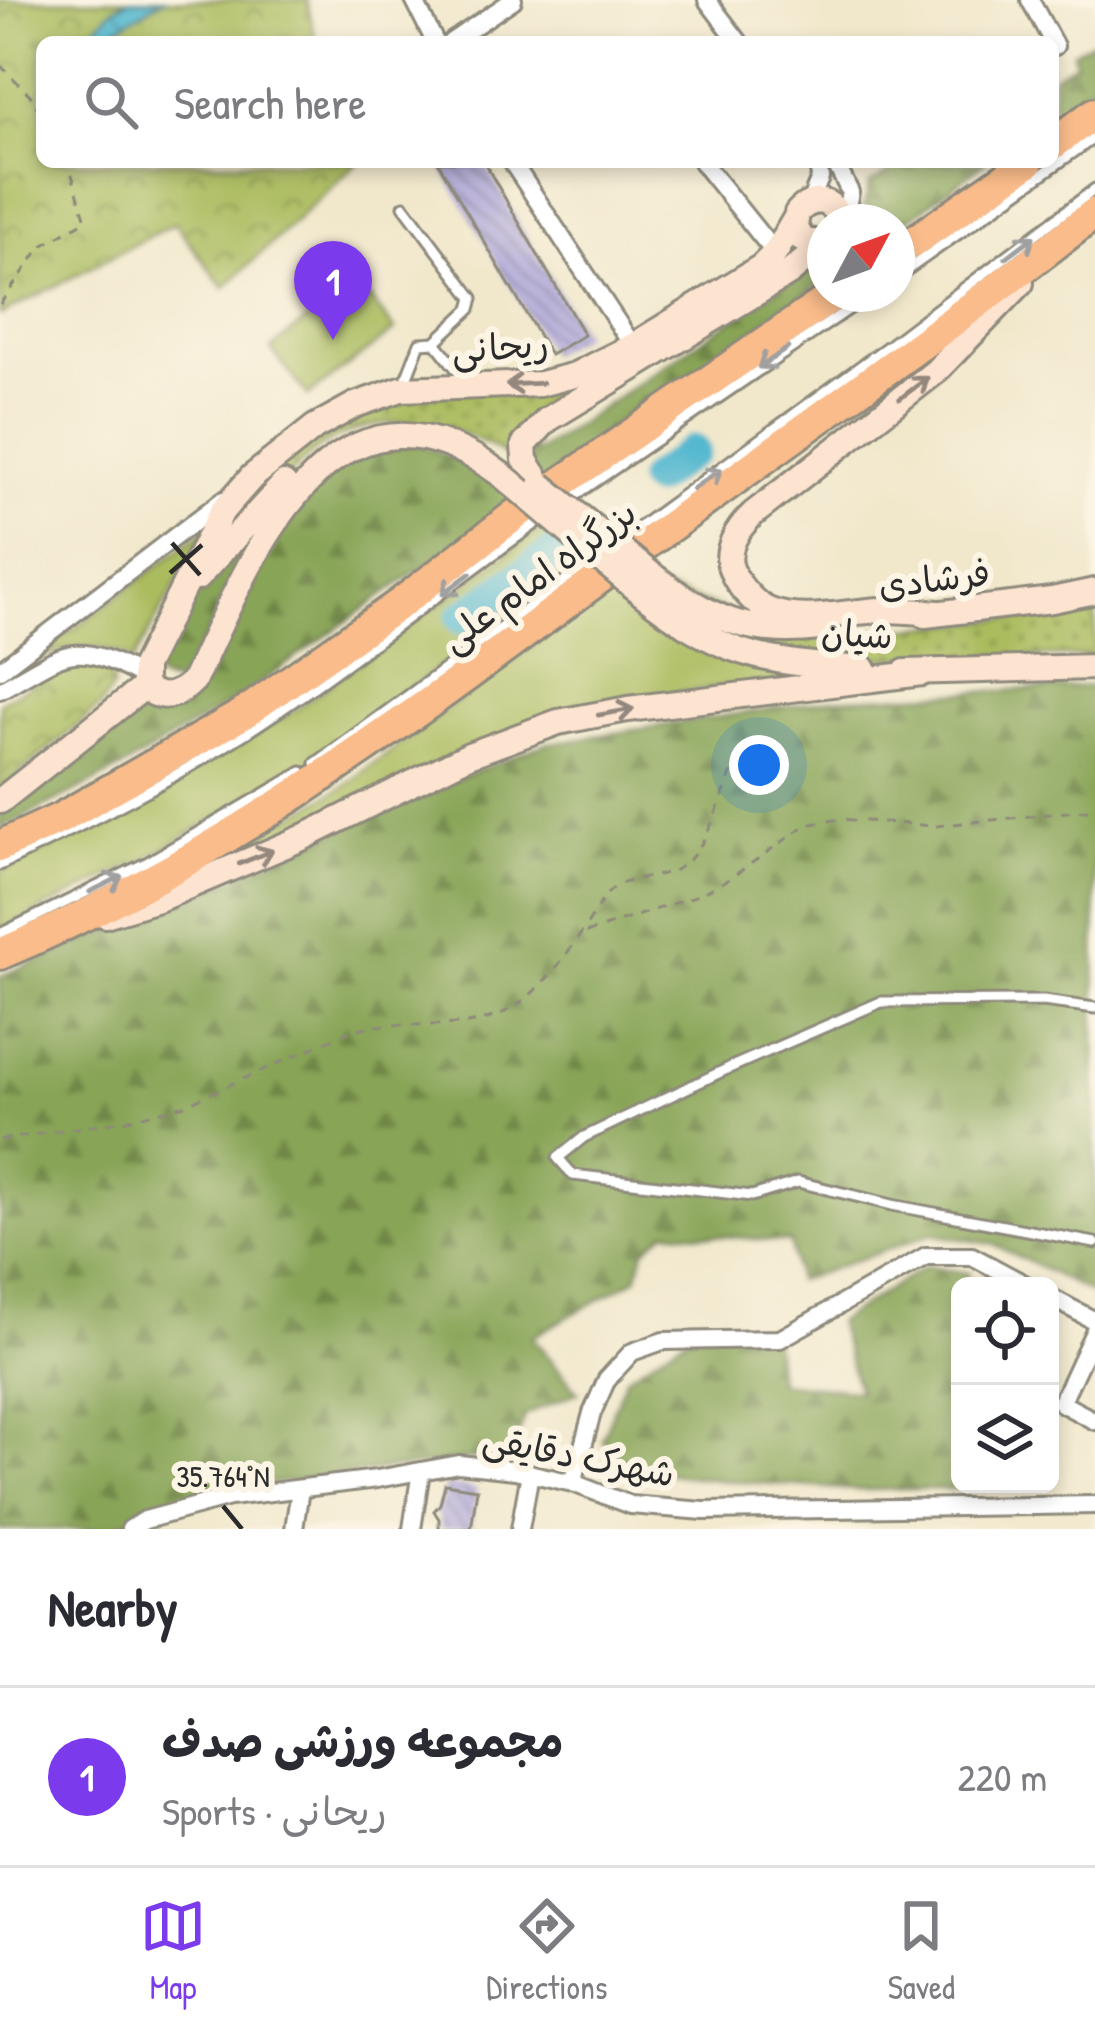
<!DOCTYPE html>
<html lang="en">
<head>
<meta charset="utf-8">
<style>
	:root { --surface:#fff; --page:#f2f2f3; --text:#2b2b33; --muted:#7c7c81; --line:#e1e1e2; --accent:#7c3aed }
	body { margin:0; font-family:"Patrick Hand","Playpen Sans Arabic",sans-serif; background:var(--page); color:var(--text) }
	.controls { position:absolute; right:36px; bottom:36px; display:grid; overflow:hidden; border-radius:18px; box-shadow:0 6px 18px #0003 }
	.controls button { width:108px; height:108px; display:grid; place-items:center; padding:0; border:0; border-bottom:3px solid var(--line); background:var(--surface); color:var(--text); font:60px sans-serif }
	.compass { position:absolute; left:807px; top:204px; width:108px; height:108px; border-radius:50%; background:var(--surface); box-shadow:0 6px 18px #0003; rotate:49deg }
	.you { position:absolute; left:759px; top:765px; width:42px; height:42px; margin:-30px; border:9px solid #fff; border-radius:50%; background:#1a73e8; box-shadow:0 0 0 18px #1a73e833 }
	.badge { display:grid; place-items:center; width:78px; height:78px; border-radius:50%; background:var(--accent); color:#fff; font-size:39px; font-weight:700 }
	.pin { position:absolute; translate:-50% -99px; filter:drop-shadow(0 3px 6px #0008) }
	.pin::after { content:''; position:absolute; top:63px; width:42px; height:36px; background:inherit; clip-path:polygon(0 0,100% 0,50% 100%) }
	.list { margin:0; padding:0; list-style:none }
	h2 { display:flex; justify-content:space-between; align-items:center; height:156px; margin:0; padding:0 48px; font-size:51px }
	h2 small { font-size:39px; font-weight:400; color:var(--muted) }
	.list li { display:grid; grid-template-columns:78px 1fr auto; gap:36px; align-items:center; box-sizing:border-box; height:180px; padding:0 48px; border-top:3px solid var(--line) }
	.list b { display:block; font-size:45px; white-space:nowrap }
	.list p { margin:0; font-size:39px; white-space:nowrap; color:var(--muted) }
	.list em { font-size:39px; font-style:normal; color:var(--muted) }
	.icon { flex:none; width:66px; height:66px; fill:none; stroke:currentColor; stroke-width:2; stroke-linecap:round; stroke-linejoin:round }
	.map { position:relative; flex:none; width:1095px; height:1529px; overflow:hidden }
	.search { position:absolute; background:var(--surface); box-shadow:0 6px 18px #0003; left:36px; right:36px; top:36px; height:132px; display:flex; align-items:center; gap:30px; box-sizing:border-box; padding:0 42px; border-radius:18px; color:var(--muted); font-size:45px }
	.sheet { height:336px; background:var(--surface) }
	nav { display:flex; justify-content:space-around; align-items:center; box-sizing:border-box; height:168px; border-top:3px solid var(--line); background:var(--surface); font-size:33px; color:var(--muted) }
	nav a { display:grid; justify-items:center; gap:6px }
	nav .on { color:var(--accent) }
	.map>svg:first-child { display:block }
	.grass { fill:#abbc5f; stroke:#6b7445; stroke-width:3 }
	.forest { fill:url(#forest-firs); stroke:#5a6840; stroke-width:3 }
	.park { fill:url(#park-crowns); stroke:#6b7445; stroke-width:3 }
	.garden { fill:url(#garden-dots); stroke:#6b7445; stroke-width:3 }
	.water { fill:url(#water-waves); stroke:#3e717d; stroke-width:3 }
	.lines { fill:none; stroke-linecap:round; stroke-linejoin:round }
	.river { stroke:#51b7cf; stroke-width:33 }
	.building { fill:url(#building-back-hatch) }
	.service-casing { stroke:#8e8a7c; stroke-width:15 }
	.minor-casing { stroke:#8e8a7c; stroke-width:22 }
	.secondary-casing { stroke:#8e8a7c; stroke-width:30 }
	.trunk-casing { stroke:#8e8a7c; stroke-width:36 }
	.path { stroke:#8e8a7c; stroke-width:3; stroke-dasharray:9 9; stroke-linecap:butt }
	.service { stroke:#fff; stroke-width:9 }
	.minor { stroke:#fff; stroke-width:16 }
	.secondary { stroke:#fde4d1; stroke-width:24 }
	.trunk { stroke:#fabc8b; stroke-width:30 }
	.secondary-bridge-casing { stroke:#8e8a7c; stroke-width:30; stroke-linecap:butt }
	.secondary-bridge { stroke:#fde4d1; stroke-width:24 }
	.oneway { stroke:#a0a0a0 }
	.oneway2 { stroke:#94887e }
	.ticks { fill:none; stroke:#2b2b2b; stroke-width:4.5 }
	.labels { text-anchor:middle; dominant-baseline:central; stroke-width:12; stroke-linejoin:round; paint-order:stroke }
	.street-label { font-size:36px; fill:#2b2b2b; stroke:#fcf5e5 }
	.ticks-label { font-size:30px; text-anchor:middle; fill:#2b2b2b; stroke:#fcf5e5; stroke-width:12; stroke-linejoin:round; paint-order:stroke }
</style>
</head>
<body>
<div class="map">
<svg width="1095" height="1529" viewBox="0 0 1095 1529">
	<defs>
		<pattern id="forest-firs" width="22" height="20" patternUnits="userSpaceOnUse" patternTransform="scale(3)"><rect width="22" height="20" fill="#88a456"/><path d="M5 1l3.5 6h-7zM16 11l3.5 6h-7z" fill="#6f8647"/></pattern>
		<pattern id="park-crowns" width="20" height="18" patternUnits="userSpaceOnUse" patternTransform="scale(3)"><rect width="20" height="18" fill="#abbc5f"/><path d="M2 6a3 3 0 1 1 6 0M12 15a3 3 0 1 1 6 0" fill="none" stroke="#8b994f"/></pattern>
		<pattern id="garden-dots" width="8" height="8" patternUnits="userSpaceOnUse" patternTransform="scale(3)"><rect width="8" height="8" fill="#abbc5f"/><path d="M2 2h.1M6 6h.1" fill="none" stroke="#8b994f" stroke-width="1.8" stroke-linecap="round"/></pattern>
		<pattern id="water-waves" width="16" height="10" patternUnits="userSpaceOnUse" patternTransform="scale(3)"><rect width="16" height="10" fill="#51b7cf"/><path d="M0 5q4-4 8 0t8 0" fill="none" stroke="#4395a8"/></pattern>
		<pattern id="building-back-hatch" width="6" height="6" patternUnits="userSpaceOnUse" patternTransform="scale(3)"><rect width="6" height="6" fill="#b0a9d9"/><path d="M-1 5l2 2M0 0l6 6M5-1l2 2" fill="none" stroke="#8f8ab0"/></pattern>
	</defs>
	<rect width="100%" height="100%" fill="#fcf5e5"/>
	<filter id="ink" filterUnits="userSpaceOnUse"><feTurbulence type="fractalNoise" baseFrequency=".00833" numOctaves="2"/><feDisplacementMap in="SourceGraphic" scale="24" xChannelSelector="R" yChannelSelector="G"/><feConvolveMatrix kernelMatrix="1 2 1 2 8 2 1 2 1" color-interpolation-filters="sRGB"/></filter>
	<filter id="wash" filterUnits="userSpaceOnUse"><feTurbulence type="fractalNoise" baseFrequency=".004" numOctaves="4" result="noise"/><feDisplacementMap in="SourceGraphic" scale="48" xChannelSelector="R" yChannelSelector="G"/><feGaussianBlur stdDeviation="2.7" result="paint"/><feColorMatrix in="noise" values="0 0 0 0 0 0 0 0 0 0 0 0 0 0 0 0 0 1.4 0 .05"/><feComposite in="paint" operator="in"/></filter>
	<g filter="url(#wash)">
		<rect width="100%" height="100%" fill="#f1e8cc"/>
		<!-- grass -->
		<path class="grass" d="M 356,281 L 395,330 L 308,396 L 271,349 Z
			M 548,523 L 590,558 L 300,768 L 144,860 L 0,930 L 0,872 L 145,801 L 291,713 Z
			M 209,527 L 133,661 C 92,639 63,647 23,667 Z
			M 614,584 L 667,627 L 732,661 L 837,675 L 663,694 L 343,808 L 156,893 L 343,787 Z"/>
		<!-- forest -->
		<path class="forest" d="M 1095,40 L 1095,82 L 1053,113 L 1053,76 L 1075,63 L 1073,52 Z
			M 907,162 L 986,162 L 897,228 L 897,222 L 860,222 L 869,184 Z
			M 825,256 L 825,280 L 246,693 L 124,767 L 0,829 L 0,808 L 140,703 L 168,706 L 274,533 L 323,476 L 380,448 L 420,444 L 498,479 Z
			M 266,511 L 186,677 L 177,684 L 158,679 L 155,665 L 159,656 L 196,591 Z
			M 1095,686 L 1095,1295 L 993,1244 L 931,1234 L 797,1281 L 790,1242 L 666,1231 L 644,1250 L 637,1278 L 532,1337 L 578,1392 L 524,1416 L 513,1454 L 237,1488 L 162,1506 L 107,1529 L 0,1529 L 0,976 L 173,906 L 414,796 L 545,744 L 834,699 Z
			M 926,1266 L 969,1273 L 951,1309 L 960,1315 L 960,1484 L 1001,1484 L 1000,1488 L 858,1490 L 717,1480 L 634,1469 L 602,1440 L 626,1377 L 691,1334 L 773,1330 L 778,1382 L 859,1391 L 837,1322 Z"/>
		<!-- park -->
		<path class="park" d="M 0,0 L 307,0 L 316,42 L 42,42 L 42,162 L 358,162 L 224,288 L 175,223 L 0,315 Z
			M 76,659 C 96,661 111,665 113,687 L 101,706 L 0,789 L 0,702 Z"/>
		<!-- garden -->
		<path class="garden" d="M 601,373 L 542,415 L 529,472 C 463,421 394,402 318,448 L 207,551 L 230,512 L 296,451 L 382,402 Z
			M 656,586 L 805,638 L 1016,618 L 1095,602 L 1095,656 L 804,659 L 719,633 Z"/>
		<!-- water -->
		<path class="water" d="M 129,0 L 163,0 L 94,42 L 75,42 L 78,29 L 95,28 L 114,8 Z"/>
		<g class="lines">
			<!-- river -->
			<path class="river" d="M 653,480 L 693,451
				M 462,618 L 559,549"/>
		</g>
		<g id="blocks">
			<!-- building -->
			<path class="building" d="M 438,162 L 484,162 L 584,335 L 550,355 Z
				M 445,1484 L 477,1489 L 471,1529 L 439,1529 L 439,1519 L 434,1511 L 440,1504 Z"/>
		</g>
	</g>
	<g filter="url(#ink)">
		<use href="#blocks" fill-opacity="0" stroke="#8e8a7c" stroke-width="3"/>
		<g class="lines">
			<defs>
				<path id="service" d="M 404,206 L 473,298 L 470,309 L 435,342
					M 897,277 L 1095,137
					M 404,384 L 420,343 L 435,342 L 467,382
					M 568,500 L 871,294
					M 616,544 L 891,344 L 1095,189
					M 316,763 L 598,557
					M 0,865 C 96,819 191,771 279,711 C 370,650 455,580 545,517
					M 0,934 L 148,862 L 302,772
					M 1095,1008 L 1043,1001 L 881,1002 L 729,1068 L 584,1137 L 558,1158 L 573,1175 L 752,1196 L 798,1182 L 892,1205 L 1095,1243"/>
				<path id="minor" d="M 414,0 L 435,42
					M 707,0 L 739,42
					M 1030,0 L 1055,46
					M 451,42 L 513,0
					M 512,162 L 633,346
					M 702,162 L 775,253
					M 835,162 L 850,192 L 844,222
					M 810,202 L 820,178 L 818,162
					M 0,670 L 223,500
					M 0,690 C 65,654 72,637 141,676
					M 1050,1297 L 1095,1321
					M 1095,1330 L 1061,1403 L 1095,1421
					M 573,1483 L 592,1413 L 607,1379 L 632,1352 L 663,1341 L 780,1339 L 926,1256 L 972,1256 L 1028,1286
					M 130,1529 L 145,1520 L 230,1497 L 377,1479 L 459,1464 L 515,1470 L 573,1483 L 630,1505 L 704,1511 L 1095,1505
					M 294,1529 L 300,1489
					M 412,1529 L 421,1471
					M 520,1529 L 530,1473"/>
				<path id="secondary" d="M 825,244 L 803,240 L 795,227 L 797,213 C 812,195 835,198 840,222
					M 503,476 C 332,348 252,557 194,680 C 179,696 161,702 144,687 L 144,666 L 222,511 L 252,477 L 315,427 L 355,405 L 401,389 L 540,384 L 575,375 L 633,346 L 761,267 L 775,253 L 795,219
					M 541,485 L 525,460 L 524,445 L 547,420 L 789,273 L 825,244
					M 652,575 C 707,617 749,637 819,628
					M 197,578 L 284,484
					M 635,588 C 720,656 758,662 864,669
					M 939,613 C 920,612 901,610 882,610 C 848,611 803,624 770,611 C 755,605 738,586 732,571 C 723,550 738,528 753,514 L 935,372 L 1021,283
					M 925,615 L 1052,600 L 1095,591
					M 905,672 L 1095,667
					M 0,801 L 144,687
					M 105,915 L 161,898 L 302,838 L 469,755 L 558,722 L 628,709 L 922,673"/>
				<path id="trunk" d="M 1053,144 L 1095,113
					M 897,253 L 1028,162
					M 0,846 L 61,818 L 243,714 L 401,603 L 519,512 L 836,294
					M 0,954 C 236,855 437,697 642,547 C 793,436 947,329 1095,213"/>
			</defs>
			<!-- service casing -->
			<use href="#service" class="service-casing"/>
			<!-- minor casing -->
			<use href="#minor" class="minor-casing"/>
			<!-- secondary casing -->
			<use href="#secondary" class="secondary-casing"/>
			<!-- trunk casing -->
			<use href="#trunk" class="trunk-casing"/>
			<!-- path -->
			<path class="path" d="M 0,65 L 30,95 L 42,116
				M 137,162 L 145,162
				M 0,304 L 42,246 L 86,220 L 68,162
				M 586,933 L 698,895 L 729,879 L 806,825 L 840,819 L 935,826 L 1095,809
				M 0,1140 L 127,1120 L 185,1105 L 350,1031 C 400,1016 457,1036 505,1012 C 536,997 563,960 582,932 C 591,920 598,904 608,893 C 630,870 669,884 691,858 C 712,834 722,794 735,765"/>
			<!-- service -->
			<use href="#service" class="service"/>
			<!-- minor -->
			<use href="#minor" class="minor"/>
			<!-- secondary -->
			<use href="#secondary" class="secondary"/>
			<!-- trunk -->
			<use href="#trunk" class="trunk"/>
			<defs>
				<path id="secondary-bridge" d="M 503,476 L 635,588
					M 541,485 L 652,575"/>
			</defs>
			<!-- secondary-bridge casing -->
			<use href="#secondary-bridge" class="secondary-bridge-casing"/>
			<!-- secondary-bridge -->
			<use href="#secondary-bridge" class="secondary-bridge"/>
		</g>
		<!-- one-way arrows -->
		<defs><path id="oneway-shaft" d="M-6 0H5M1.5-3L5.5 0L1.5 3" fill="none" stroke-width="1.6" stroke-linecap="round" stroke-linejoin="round" transform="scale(3)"/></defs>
		<g class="oneway">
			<use href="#oneway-shaft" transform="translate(1020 247) rotate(-37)"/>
			<use href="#oneway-shaft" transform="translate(773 358) rotate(146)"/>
			<use href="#oneway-shaft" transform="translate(707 479) rotate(-35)"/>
			<use href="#oneway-shaft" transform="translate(456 584) rotate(143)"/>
			<use href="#oneway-shaft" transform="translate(106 884) rotate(-26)"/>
		</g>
		<g class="oneway2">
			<use href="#oneway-shaft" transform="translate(524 384) rotate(177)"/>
			<use href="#oneway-shaft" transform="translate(914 388) rotate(-37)"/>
			<use href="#oneway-shaft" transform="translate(616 712) rotate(-10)"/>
			<use href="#oneway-shaft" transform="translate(256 857) rotate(-22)"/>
		</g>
	</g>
	<!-- ticks -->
	<path class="ticks" d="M 172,543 L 200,575M 170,573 L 202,545M 223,1506 L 242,1529"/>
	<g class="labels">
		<!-- street labels -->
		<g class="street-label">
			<text transform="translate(500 346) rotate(-4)">ریحانی</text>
			<text transform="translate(538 575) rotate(-36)">بزرگراه امام علی</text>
			<text transform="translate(934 578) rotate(-7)">فرشادی</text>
			<text transform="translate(857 633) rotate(3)">شیان</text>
			<text transform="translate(579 1455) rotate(11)">شهرک دقایقی</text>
		</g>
	</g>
	<g class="ticks-label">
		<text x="223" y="1487">35.764°N</text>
	</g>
</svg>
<div class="controls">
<button><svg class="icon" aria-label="locate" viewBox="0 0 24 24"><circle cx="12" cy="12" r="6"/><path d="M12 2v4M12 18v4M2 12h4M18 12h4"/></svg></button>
<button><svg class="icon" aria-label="layers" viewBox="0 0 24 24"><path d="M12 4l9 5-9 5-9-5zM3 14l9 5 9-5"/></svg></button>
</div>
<svg class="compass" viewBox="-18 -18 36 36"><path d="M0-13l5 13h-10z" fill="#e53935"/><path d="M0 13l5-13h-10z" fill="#7c7c81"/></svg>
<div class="you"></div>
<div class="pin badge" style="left:333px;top:340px">1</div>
<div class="search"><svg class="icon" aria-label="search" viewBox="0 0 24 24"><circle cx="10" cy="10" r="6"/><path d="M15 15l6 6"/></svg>Search here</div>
</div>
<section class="sheet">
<h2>Nearby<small></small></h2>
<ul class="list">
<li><span class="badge">1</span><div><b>مجموعه ورزشی صدف</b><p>Sports · ریحانی</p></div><em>220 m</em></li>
</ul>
</section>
<nav>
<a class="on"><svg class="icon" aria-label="map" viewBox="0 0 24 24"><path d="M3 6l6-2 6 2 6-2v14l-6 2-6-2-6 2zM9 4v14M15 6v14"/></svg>Map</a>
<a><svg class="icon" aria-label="directions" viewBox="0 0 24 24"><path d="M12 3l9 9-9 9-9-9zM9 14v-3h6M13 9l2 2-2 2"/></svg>Directions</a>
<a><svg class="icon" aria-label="saved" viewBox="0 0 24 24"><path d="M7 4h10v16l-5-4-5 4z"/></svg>Saved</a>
</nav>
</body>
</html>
